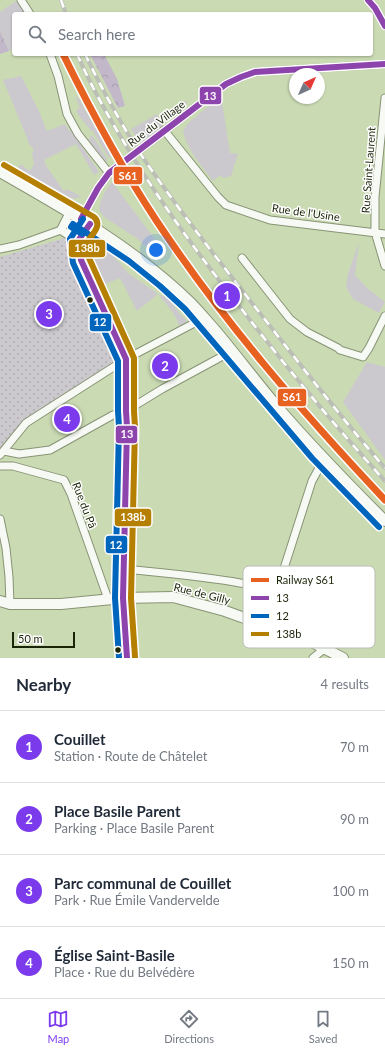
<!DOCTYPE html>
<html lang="en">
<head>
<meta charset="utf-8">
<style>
	:root { --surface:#fff; --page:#f6f6f7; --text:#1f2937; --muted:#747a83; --line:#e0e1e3; --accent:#7c3aed }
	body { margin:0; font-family:Lato,sans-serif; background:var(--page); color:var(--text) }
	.compass { position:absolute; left:289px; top:68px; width:36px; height:36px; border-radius:50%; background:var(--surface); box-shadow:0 1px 3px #0004; rotate:45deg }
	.scale { position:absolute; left:12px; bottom:10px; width:63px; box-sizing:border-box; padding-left:4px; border:2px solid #1a2407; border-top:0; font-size:11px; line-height:14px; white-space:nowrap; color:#1a2407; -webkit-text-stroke:3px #fff; paint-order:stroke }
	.you { position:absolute; left:156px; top:250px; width:14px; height:14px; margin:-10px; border:3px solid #fff; border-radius:50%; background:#1a73e8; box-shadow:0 0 0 6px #1a73e833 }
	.badge { display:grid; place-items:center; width:26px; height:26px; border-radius:50%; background:var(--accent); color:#fff; font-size:13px; font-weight:700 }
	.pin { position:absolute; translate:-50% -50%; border:2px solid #fff; box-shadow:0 1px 4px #0006 }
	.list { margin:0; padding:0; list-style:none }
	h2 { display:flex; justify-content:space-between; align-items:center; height:52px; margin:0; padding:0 16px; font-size:17px }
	h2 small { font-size:13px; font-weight:400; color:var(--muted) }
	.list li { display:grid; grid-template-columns:26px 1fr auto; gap:12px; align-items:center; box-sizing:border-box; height:72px; padding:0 16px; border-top:1px solid var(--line) }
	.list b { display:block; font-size:15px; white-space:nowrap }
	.list p { margin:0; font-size:13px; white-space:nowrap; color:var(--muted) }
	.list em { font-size:13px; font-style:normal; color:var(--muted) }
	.icon { flex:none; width:22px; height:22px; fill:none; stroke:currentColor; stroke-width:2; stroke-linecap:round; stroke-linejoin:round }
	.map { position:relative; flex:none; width:385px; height:658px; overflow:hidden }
	.search { position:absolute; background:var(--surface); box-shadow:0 1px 3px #0004; left:12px; right:12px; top:12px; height:44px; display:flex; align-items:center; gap:10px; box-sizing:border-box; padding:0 14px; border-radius:4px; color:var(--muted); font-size:15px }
	.sheet { height:340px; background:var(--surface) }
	nav { display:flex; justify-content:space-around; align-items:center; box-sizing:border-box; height:56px; border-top:1px solid var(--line); background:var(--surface); font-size:11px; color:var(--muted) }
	nav a { display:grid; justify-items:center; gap:2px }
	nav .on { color:var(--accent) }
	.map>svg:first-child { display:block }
	.green { fill:#ccc9ce }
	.forest { fill:url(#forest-crowns) }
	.park { fill:url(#park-dots) }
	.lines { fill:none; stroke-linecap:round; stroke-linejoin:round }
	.minor-casing { stroke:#889475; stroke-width:9 }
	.tertiary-casing { stroke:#889475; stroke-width:10 }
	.secondary-casing { stroke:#889475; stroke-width:12 }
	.minor { stroke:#f7f9f4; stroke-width:7 }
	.tertiary { stroke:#f7f9f4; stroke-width:8 }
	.secondary { stroke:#f7f9f4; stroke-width:10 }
	.rail-casing { stroke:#bbbfb5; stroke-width:4 }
	.rail { stroke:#fff; stroke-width:2.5; stroke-dasharray:8; stroke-linecap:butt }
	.bus-1-casing { stroke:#fff; stroke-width:9 }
	.bus-2-casing { stroke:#fff; stroke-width:9 }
	.bus-3-casing { stroke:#fff; stroke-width:9 }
	.bus-1 { stroke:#8e44ad; stroke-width:6 }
	.bus-2 { stroke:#0065bd; stroke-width:6 }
	.bus-3 { stroke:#b57f02; stroke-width:6 }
	.rail-1-casing { stroke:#fff; stroke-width:10 }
	.rail-1 { stroke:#e76221; stroke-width:7 }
	.bus-dot { fill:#1a2407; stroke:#fff; stroke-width:1.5 }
	.labels { text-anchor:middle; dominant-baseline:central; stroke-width:3; stroke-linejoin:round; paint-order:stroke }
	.street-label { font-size:11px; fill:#1a2407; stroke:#fff }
	.key { fill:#fff; stroke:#babdb5; stroke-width:1 }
	.key-label { font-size:11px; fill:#1a2407 }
	.line-badge { stroke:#fff; stroke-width:1.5 }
	.badge-label { font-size:11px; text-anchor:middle; font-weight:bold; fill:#fff }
</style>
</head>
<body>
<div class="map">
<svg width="385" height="658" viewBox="0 0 385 658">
	<defs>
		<pattern id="forest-crowns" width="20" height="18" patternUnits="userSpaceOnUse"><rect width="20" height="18" fill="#c2b8ca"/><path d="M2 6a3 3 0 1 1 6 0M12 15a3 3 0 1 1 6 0" fill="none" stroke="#a69eac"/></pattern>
		<pattern id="park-dots" width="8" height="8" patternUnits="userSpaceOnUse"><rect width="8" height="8" fill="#ccc9ce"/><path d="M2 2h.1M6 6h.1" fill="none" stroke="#afacaf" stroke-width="1.8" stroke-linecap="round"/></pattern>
	</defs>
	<rect width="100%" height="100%" fill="#cadab3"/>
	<!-- green -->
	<path class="green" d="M 16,1 L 17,1 L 26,14 L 14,14 L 14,49 L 9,51 L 0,31 L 0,12 Z
		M 21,76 L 38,109 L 47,131 L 65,124 L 69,130 L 73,133 L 99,172 L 94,175 L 76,144 L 44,160 L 47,167 L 64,191 L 67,189 L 82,197 L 69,199 L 45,188 L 20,173 L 18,169 L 20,164 L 30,171 L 34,164 L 32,154 L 34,149 L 29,144 L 25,133 L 3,80 Z
		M 75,96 L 80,100 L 87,113 L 112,156 L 109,158 L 92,130 L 92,132 L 79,116 L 76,110 L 80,108 Z
		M 221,96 L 230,153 L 238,154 L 231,176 L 223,178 L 220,175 L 213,181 C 202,166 188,151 183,132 L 187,124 Z
		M 182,101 L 188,102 L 170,120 L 165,113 Z
		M 157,114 L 163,127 L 140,144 L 131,129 Z
		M 92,135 L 107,159 L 106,164 L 88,140 Z
		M 112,182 L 157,242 L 150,247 L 144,245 L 138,239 L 104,217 L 99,210 C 100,199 105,191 112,182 Z
		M 359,242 L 355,275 L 367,288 L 385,302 L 379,313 L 353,299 L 346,287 L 348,274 Z
		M 91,243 L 99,245 L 111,253 L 128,273 L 158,294 L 169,299 L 180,314 L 188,322 L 179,326 C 176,314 166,304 158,294 L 137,311 L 120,278 L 101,286 L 86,250 Z
		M 367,362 L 385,367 L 385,460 L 343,402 Z"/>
	<!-- forest -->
	<path class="forest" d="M 0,31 L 9,51 L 0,54 Z
		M 90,54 L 104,54 L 117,79 L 125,106 L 118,108 Z"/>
	<!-- park -->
	<path class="park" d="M 65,238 L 75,243 L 79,268 L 118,359 L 76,386 L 22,423 L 9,441 L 0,449 L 0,257 Z"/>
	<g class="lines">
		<defs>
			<path id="minor" d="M 21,0 L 30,14
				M 368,0 L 375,8 L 385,26
				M 50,54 L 58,76 L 67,114 L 78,134 L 109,173
				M 385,98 L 375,197 L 375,232 L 385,266
				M 164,130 L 218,197 L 226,205 L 270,220 L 385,234
				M 81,219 L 98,188 L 109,173 L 226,84 L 241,77 L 255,72 L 385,64
				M 0,249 L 19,245 L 61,230
				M 242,258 L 290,319 L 307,332 L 338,348 L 340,350 L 363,357 L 369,348 L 385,316
				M 4,451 L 19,454 L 50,450 L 113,415 L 126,411 L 162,389 L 232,351
				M 0,455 L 26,423 L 126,359 L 204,318
				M 0,466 L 13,466 L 64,480 L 71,494 L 108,599
				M 0,519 L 6,548 L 9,577 L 10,604
				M 124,569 C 163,573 202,576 240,583 C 250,584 271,591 279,584 L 312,481 L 324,459
				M 313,658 L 324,649"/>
			<path id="tertiary" d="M 70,212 L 61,230 L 78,241
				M 90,224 L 78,241 L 81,260 L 126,359 L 126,411 L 127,427 L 123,598 L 127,658"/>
			<path id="secondary" d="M 0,172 C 67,210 134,248 190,302 C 199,311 207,321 216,331 C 236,355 255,380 275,404 C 310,445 347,483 385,521
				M 0,601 L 10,604 L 61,604 L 123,598 L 173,597 L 225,611 L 261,624 L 310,641 L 343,658"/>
		</defs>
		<!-- minor casing -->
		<use href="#minor" class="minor-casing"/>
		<!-- tertiary casing -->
		<use href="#tertiary" class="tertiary-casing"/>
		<!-- secondary casing -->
		<use href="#secondary" class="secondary-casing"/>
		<!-- minor -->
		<use href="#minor" class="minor"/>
		<!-- tertiary -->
		<use href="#tertiary" class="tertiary"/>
		<!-- secondary -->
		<use href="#secondary" class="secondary"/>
		<defs>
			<path id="rail" d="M 61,0 L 66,14
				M 77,54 C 95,95 118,133 141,170 C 172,218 205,263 240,307 C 286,367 334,425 385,481
				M 85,54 C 103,91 123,128 146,162 C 178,209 213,253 248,298 C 293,355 337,413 385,468"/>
		</defs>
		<!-- rail casing -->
		<use href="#rail" class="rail-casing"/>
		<!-- rail -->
		<use href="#rail" class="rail"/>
		<defs>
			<path id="bus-1" d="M 368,0 L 375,8 L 385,26
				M 81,219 L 98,188 L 109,173 L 226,84 L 241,77 L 255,72 L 385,64
				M 90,224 L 78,241 L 81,260 L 126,359 L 126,411 L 127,427 L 123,598 L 127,658"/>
			<path id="bus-2" d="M 83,219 L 70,239 L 73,263 L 118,361 L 118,411 L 119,427 L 115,598 L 119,658
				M 82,234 L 71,227 L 73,224 L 129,261 L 160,286 L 185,309 L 312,458 L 379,527"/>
			<path id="bus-3" d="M 4,165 L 94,217 C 103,225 92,235 86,243 L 89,258 L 134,358 L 134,411 L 135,427 L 131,598 L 135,657"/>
		</defs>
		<!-- bus-1 casing -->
		<use href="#bus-1" class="bus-1-casing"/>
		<!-- bus-2 casing -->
		<use href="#bus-2" class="bus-2-casing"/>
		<!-- bus-3 casing -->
		<use href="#bus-3" class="bus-3-casing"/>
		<!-- bus-1 -->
		<use href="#bus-1" class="bus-1"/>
		<!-- bus-2 -->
		<use href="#bus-2" class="bus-2"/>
		<!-- bus-3 -->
		<use href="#bus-3" class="bus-3"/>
		<defs>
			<path id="rail-1" d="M 63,54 C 91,111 121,167 156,220 C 223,321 302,412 385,500"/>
		</defs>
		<!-- rail-1 casing -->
		<use href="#rail-1" class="rail-1-casing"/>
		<!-- rail-1 -->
		<use href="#rail-1" class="rail-1"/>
	</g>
	<!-- markers -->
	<g class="bus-dot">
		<circle cx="90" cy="300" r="3.5"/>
		<circle cx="118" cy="650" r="3.5"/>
	</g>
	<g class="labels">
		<!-- street labels -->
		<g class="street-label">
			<text transform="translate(156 123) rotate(-37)">Rue du Village</text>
			<text transform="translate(368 170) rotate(-86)">Rue Saint-Laurent</text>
			<text transform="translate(306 212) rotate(8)">Rue de l'Usine</text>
			<text transform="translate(85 505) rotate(69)">Rue du Pâ</text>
			<text transform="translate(202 593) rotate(14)">Rue de Gilly</text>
		</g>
	</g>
	<!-- legend -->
	<rect x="243" y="566" width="132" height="82" rx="6" class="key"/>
	<rect x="251" y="578" width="18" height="4" fill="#e76221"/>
	<rect x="251" y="596" width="18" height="4" fill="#8e44ad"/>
	<rect x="251" y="614" width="18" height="4" fill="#0065bd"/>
	<rect x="251" y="632" width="18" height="4" fill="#b57f02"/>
	<g class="key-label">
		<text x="276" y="584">Railway S61</text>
		<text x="276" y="602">13</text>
		<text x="276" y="620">12</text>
		<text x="276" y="638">138b</text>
	</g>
	<g class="line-badge">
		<rect x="199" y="86" width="23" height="19" rx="4" fill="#8e44ad"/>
		<rect x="113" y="166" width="30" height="19" rx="4" fill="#e76221"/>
		<rect x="68" y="239" width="38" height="19" rx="4" fill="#b57f02"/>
		<rect x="89" y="313" width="23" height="19" rx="4" fill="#0065bd"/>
		<rect x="277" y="388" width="30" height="19" rx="4" fill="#e76221"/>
		<rect x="115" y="425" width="23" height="19" rx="4" fill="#8e44ad"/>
		<rect x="114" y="508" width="38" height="19" rx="4" fill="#b57f02"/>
		<rect x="105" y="535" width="23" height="19" rx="4" fill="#0065bd"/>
	</g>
	<g class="badge-label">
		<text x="210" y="100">13</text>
		<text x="128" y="180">S61</text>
		<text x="87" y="252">138b</text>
		<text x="100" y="326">12</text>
		<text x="292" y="401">S61</text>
		<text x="127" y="438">13</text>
		<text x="133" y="521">138b</text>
		<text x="116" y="549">12</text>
	</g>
</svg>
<svg class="compass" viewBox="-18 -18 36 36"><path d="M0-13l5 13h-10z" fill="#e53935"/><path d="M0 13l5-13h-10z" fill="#747a83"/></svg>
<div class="scale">50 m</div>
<div class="you"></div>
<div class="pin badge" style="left:227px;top:296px">1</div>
<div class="pin badge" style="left:165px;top:366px">2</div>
<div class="pin badge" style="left:49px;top:314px">3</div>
<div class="pin badge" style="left:67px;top:419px">4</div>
<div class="search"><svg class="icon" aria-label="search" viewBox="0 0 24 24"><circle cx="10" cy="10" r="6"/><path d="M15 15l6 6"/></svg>Search here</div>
</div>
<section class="sheet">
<h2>Nearby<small>4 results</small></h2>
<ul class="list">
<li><span class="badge">1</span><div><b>Couillet</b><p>Station · Route de Châtelet</p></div><em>70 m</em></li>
<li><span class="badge">2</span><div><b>Place Basile Parent</b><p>Parking · Place Basile Parent</p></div><em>90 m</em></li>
<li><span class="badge">3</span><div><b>Parc communal de Couillet</b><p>Park · Rue Émile Vandervelde</p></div><em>100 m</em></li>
<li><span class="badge">4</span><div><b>Église Saint-Basile</b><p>Place · Rue du Belvédère</p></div><em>150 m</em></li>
</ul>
</section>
<nav>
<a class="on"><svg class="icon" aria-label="map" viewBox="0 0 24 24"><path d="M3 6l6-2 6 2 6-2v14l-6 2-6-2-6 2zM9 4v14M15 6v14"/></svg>Map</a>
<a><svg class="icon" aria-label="directions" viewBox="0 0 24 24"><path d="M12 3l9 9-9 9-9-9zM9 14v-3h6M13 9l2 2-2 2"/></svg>Directions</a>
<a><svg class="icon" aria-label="saved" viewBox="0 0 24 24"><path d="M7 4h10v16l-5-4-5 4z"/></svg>Saved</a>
</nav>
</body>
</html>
